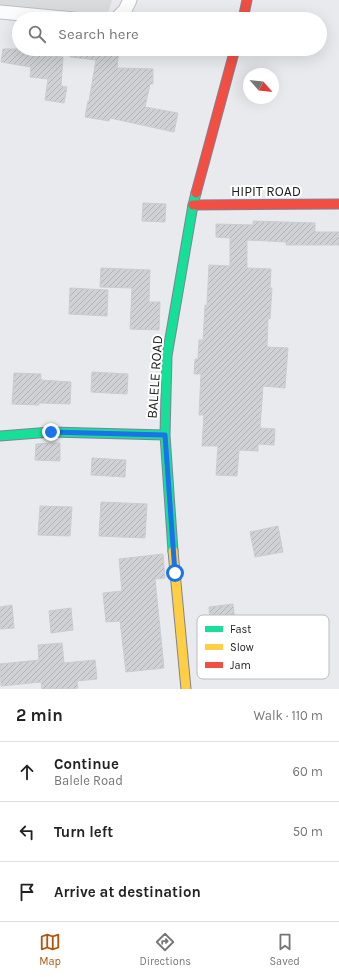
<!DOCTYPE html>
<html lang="en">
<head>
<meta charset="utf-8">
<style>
	:root { --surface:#fff; --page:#f6f6f6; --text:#222; --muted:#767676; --line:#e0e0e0; --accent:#b45309 }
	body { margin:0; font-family:Karla,sans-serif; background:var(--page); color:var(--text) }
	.compass { position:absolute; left:243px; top:68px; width:36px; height:36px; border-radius:50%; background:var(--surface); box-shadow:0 4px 16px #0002; rotate:117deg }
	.stop { position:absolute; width:12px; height:12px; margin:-9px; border:3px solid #1a73e8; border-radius:50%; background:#fff }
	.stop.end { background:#1a73e8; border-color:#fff; box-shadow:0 1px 4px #0008 }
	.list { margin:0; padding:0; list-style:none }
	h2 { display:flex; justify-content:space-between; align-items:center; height:52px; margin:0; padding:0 16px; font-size:17px }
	h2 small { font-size:13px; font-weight:400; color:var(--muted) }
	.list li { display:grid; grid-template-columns:26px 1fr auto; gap:12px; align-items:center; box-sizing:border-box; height:60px; padding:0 16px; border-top:1px solid var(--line) }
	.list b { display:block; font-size:15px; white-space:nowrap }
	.list p { margin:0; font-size:13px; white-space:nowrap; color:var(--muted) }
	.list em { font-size:13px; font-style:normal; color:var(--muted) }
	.icon { flex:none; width:22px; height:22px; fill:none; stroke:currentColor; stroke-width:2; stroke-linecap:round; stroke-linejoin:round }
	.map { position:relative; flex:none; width:339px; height:689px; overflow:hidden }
	.search { position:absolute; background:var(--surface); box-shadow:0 4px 16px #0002; left:12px; right:12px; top:12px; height:44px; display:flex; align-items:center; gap:10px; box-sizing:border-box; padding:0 14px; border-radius:22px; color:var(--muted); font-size:15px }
	.sheet { height:232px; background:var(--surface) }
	nav { display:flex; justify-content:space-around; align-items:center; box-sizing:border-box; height:56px; border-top:1px solid var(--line); background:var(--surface); font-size:11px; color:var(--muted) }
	nav a { display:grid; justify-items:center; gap:2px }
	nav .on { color:var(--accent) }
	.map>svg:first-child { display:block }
	.residential { fill:#dadbdd }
	.building { fill:url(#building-hatch); stroke:#c9cdd1 }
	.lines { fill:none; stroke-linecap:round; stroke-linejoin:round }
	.street-casing { stroke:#bdbec0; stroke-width:15 }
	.fast-casing { stroke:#838198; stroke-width:11 }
	.slow-casing { stroke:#838198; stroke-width:11 }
	.jam-casing { stroke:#838198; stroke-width:11 }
	.street { stroke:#fcfcfc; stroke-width:13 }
	.fast { stroke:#16e098; stroke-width:9 }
	.slow { stroke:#ffcf43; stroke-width:9 }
	.jam { stroke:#f24e42; stroke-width:9 }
	.route { stroke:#1a73e8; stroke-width:5 }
	.labels { text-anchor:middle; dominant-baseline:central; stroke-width:4; stroke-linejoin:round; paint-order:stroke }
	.street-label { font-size:14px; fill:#202020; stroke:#fff }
	.key { fill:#fff; stroke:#bcbcbc; stroke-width:1 }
	.key-label { font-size:11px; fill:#202020 }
</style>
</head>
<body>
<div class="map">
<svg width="339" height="689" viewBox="0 0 339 689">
	<defs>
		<pattern id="building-hatch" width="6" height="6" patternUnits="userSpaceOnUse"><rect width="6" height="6" fill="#cfd1d5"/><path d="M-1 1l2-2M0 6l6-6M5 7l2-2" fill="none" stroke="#b1b3b7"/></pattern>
	</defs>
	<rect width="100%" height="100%" fill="#e8eaee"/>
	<!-- residential -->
	<path class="residential" d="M 0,0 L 112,0 L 108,13 L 92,19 L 0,19 Z"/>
	<!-- building -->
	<path class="building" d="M 3,49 L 50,49 L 49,56 L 63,57 L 61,86 L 67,87 L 64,103 L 45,100 L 48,79 L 30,77 L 31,67 L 1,62 Z
		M 71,49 L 119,49 L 117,68 L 153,69 L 153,84 L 150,84 L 145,107 L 178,113 L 174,132 L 110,118 L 109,121 L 85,117 L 88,101 L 89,101 L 96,60 L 70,57 Z
		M 143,203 L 166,204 L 165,222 L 142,221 Z
		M 253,221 L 315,223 L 315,232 L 339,232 L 339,245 L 286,245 L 286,242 L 247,240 L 247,268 L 271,269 L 270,288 L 272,288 L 270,319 L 268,319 L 267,347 L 288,348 L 285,388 L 263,386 L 260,428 L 275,429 L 274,445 L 258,444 L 258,451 L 239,450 L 237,476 L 216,475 L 218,446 L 202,446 L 204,415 L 199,415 L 201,374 L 194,374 L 195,359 L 198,359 L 199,340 L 203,340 L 205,305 L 207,305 L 209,265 L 230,266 L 230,238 L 216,237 L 216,224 L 253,225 Z
		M 101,268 L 150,270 L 149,302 L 160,302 L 159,330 L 130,329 L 132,288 L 100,287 Z
		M 70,288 L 108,290 L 107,316 L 69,314 Z
		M 92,372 L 128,374 L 127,394 L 91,392 Z
		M 14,373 L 41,374 L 41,380 L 71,382 L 70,404 L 39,403 L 39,405 L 12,404 Z
		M 51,443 L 60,443 L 60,461 L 35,460 L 36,444 Z
		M 92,458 L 126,460 L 125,477 L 91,475 Z
		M 101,502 L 147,504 L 145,538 L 99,536 Z
		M 40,506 L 72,507 L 70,536 L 38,535 Z
		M 278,526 L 283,552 L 255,557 L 250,532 Z
		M 163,554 L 165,578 L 155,579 L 164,668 L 126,672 L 120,621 L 106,622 L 103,593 L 122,591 L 119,559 Z
		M 233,604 L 236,632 L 261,629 L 261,638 L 270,637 L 271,650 L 249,652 L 250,656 L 220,660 L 217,632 L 211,633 L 209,607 Z
		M 12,605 L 14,628 L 0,629 L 0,607 Z
		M 71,608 L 73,630 L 51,633 L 49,611 Z
		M 62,643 L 64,663 L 95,660 L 97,679 L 77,681 L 78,688 L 70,689 L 42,689 L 41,682 L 1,686 L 0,664 L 39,660 L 38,645 Z"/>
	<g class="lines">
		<defs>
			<path id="street" d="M 0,12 L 74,19
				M 116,19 L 125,10 L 130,0"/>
			<path id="fast" d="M 0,436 L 51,432 L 165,435
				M 173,551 L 165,435 L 167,356 L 193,205 L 196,193"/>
			<path id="slow" d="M 173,551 L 186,689"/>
			<path id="jam" d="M 243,19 L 247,0
				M 196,193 L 235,49
				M 193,205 L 339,204"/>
		</defs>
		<!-- street casing -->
		<use href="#street" class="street-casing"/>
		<!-- fast casing -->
		<use href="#fast" class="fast-casing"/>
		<!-- slow casing -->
		<use href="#slow" class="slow-casing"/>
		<!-- jam casing -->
		<use href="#jam" class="jam-casing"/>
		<!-- street -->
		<use href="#street" class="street"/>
		<!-- fast -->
		<use href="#fast" class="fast"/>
		<!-- slow -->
		<use href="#slow" class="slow"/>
		<!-- jam -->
		<use href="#jam" class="jam"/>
	</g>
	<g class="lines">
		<!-- route -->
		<path class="route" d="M 51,432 L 165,435 L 175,573"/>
	</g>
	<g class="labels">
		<!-- street labels -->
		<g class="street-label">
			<text x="266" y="191">HIPIT ROAD</text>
			<text transform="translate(155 377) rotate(-86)">BALELE ROAD</text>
		</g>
	</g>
	<!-- legend -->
	<rect x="197" y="615" width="132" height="64" rx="6" class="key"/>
	<rect x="205" y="626" width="18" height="6" fill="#16e098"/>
	<rect x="205" y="644" width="18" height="6" fill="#ffcf43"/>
	<rect x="205" y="662" width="18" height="6" fill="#f24e42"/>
	<g class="key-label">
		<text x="230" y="633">Fast</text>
		<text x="230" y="651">Slow</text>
		<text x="230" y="669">Jam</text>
	</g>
</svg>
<svg class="compass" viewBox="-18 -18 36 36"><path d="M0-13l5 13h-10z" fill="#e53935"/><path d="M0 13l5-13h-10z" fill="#767676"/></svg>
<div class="stop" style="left:175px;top:573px"></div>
<div class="stop end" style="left:51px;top:432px"></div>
<div class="search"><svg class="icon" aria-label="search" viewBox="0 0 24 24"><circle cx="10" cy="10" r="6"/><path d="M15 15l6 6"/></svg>Search here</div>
</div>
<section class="sheet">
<h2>2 min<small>Walk · 110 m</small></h2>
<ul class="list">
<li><svg class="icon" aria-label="ahead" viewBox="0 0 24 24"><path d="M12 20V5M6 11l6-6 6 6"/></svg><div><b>Continue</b><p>Balele Road</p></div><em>60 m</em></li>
<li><svg class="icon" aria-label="left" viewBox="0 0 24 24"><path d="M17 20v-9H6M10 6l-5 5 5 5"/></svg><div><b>Turn left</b></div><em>50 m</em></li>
<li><svg class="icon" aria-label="arrive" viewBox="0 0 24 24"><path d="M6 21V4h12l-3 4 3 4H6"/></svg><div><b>Arrive at destination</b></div></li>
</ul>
</section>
<nav>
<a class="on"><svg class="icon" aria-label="map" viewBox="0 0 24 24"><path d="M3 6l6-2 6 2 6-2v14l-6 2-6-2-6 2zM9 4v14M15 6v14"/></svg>Map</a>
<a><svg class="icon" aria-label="directions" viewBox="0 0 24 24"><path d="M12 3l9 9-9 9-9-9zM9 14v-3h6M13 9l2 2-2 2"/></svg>Directions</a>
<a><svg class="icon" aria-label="saved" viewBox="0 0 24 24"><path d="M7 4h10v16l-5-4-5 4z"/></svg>Saved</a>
</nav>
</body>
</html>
